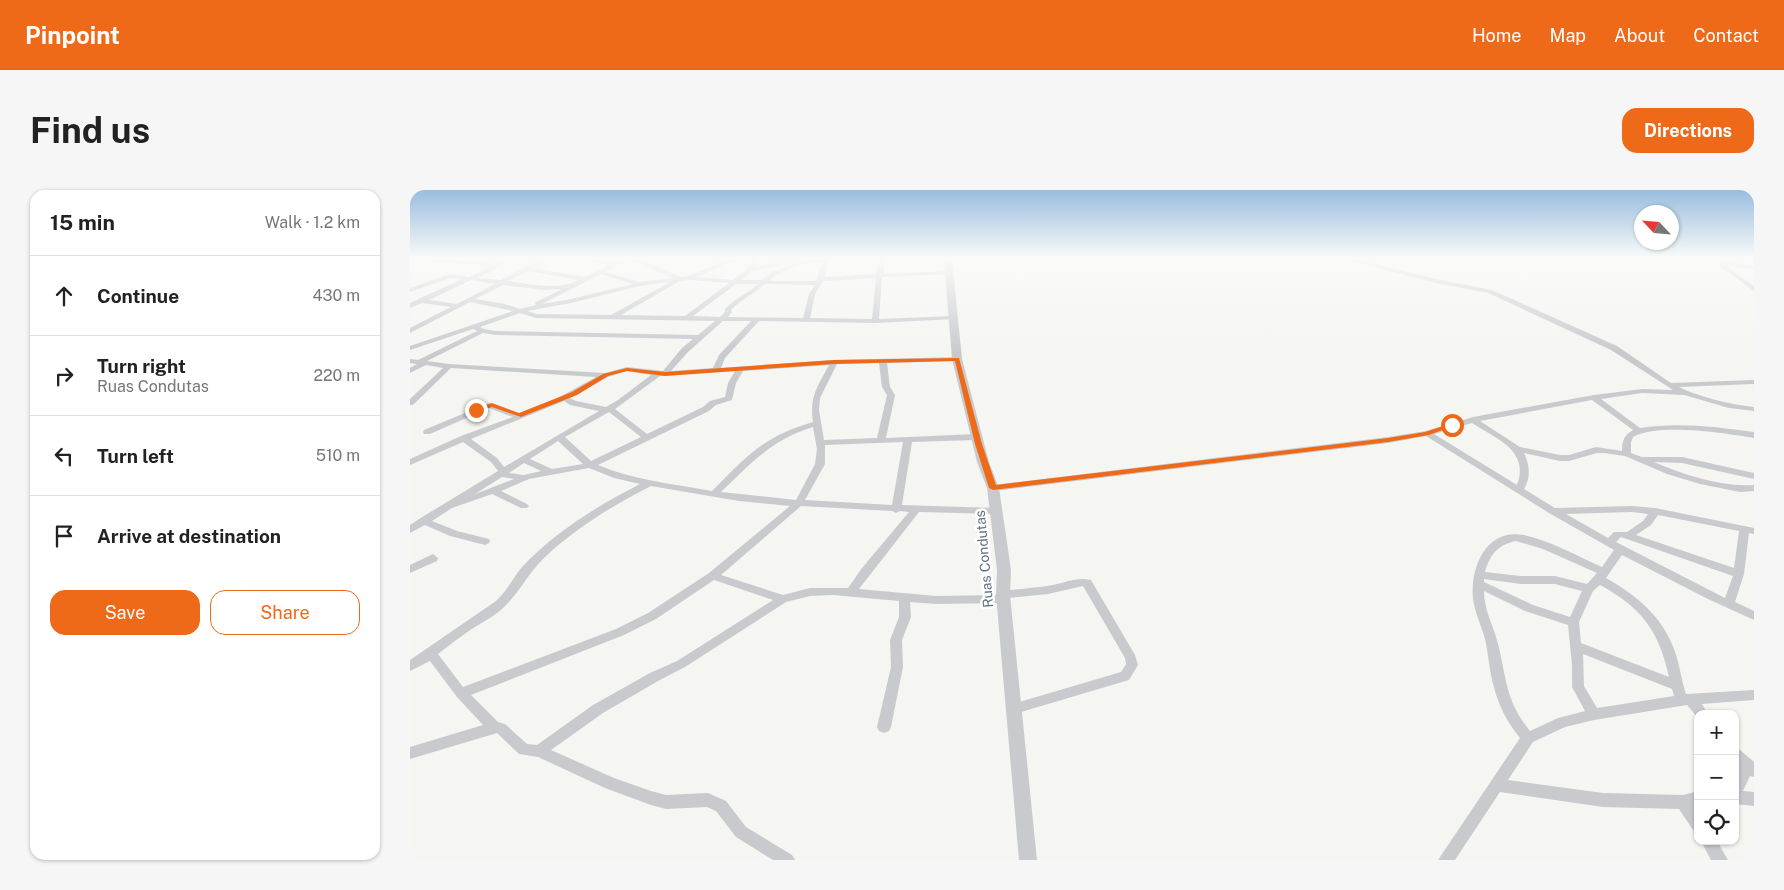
<!DOCTYPE html>
<html lang="en">
<head>
<meta charset="utf-8">
<style>
	:root { --surface:#fff; --page:#f6f6f6; --text:#222; --muted:#767676; --line:#e0e0e0; --accent:#ee6a19 }
	body { margin:0; font-family:"Public Sans",sans-serif; background:var(--page); color:var(--text) }
	.controls { position:absolute; right:15px; bottom:15px; display:grid; overflow:hidden; border-radius:10px; box-shadow:0 1px 4px #0004 }
	.controls button { width:45px; height:45px; display:grid; place-items:center; padding:0; border:0; border-bottom:1px solid var(--line); background:var(--surface); color:var(--text); font:25px sans-serif }
	.compass { position:absolute; left:1224px; top:15px; width:45px; height:45px; border-radius:50%; background:var(--surface); box-shadow:0 1px 4px #0004; rotate:296deg }
	.stop { position:absolute; width:15px; height:15px; margin:-11px; border:4px solid #ee6a19; border-radius:50%; background:#fff }
	.stop.end { background:#ee6a19; border-color:#fff; box-shadow:0 1px 5px #0008 }
	.list { margin:0; padding:0; list-style:none }
	h2 { display:flex; justify-content:space-between; align-items:center; height:65px; margin:0; padding:0 20px; font-size:21px }
	h2 small { font-size:16px; font-weight:400; color:var(--muted) }
	.list li { display:grid; grid-template-columns:32px 1fr auto; gap:15px; align-items:center; box-sizing:border-box; height:80px; padding:0 20px; border-top:1px solid var(--line) }
	.list b { display:block; font-size:19px; white-space:nowrap }
	.list p { margin:0; font-size:16px; white-space:nowrap; color:var(--muted) }
	.list em { font-size:16px; font-style:normal; color:var(--muted) }
	.actions { display:flex; gap:10px; padding:15px 20px }
	.actions a { flex:1; padding:11px 0; border:1px solid var(--accent); border-radius:15px; text-align:center; font-size:18px; color:var(--accent) }
	.actions .main { background:var(--accent); color:#fff }
	.icon { flex:none; width:28px; height:28px; fill:none; stroke:currentColor; stroke-width:2; stroke-linecap:round; stroke-linejoin:round }
	.map { position:relative; flex:none; width:1344px; height:670px; overflow:hidden; border-radius:15px }
	header { display:flex; align-items:center; gap:30px; box-sizing:border-box; height:70px; padding:0 25px; background:var(--accent); color:#fff }
	header strong { font-size:24px }
	nav { display:flex; gap:28px; margin-inline-start:auto; font-size:18px }
	.intro { display:flex; align-items:center; justify-content:space-between; box-sizing:border-box; height:120px; padding:0 30px }
	h1 { margin:0; font-size:35px }
	.button { padding:12px 22px; border-radius:15px; background:var(--accent); color:#fff; font-size:18px; font-weight:700 }
	main { display:flex; gap:30px; padding:0 30px }
	aside { flex:1; background:var(--surface); border-radius:15px; box-shadow:0 1px 4px #0004 }
	.map>svg:first-child { display:block }
	.lines { fill:none; stroke-linecap:round; stroke-linejoin:round }
	.minor { fill:#c8cace; fill-rule:evenodd }
	.tertiary { fill:#c8cace; fill-rule:evenodd }
	.route { fill:#ee6a19 }
	.labels { text-anchor:middle; dominant-baseline:central; stroke-width:5; stroke-linejoin:round; paint-order:stroke }
	.street-label { font-size:14px; fill:#637185; stroke:#fff }
</style>
</head>
<body>
<header>
<strong>Pinpoint</strong>
<nav><a>Home</a><a>Map</a><a>About</a><a>Contact</a></nav>
</header>
<div class="intro"><h1>Find us</h1><a class="button">Directions</a></div>
<main>
<aside>
<h2>15 min<small>Walk · 1.2 km</small></h2>
<ul class="list">
<li><svg class="icon" aria-label="ahead" viewBox="0 0 24 24"><path d="M12 20V5M6 11l6-6 6 6"/></svg><div><b>Continue</b></div><em>430 m</em></li>
<li><svg class="icon" aria-label="right" viewBox="0 0 24 24"><path d="M7 20v-9h11M14 6l5 5-5 5"/></svg><div><b>Turn right</b><p>Ruas Condutas</p></div><em>220 m</em></li>
<li><svg class="icon" aria-label="left" viewBox="0 0 24 24"><path d="M17 20v-9H6M10 6l-5 5 5 5"/></svg><div><b>Turn left</b></div><em>510 m</em></li>
<li><svg class="icon" aria-label="arrive" viewBox="0 0 24 24"><path d="M6 21V4h12l-3 4 3 4H6"/></svg><div><b>Arrive at destination</b></div></li>
</ul>
<div class="actions"><a class="main">Save</a><a>Share</a></div>
</aside>
<div class="map">
<svg width="1344" height="670" viewBox="0 0 1344 670">
	<rect width="100%" height="100%" fill="#f5f6f2"/>
	<g class="lines">
		<!-- minor -->
		<path class="minor" d="M 16,69 L 39,69 L 87,73 L 97,69 L 105,69 L 67,88 L 91,90 L 131,69 L 139,69 L 123,78 L 175,87 L 200,75 L 173,69 C 183,69 193,71 203,71 C 208,72 213,69 219,69 L 195,82 L 230,92 L 263,88 L 220,69 L 228,69 L 271,87 L 278,86 L 307,74 L 293,69 C 299,69 304,71 310,71 C 315,72 321,69 327,69 L 287,87 L 323,90 L 335,81 L 342,69 L 348,69 L 344,77 L 378,71 L 381,73 L 342,81 L 331,90 L 352,90 L 362,82 L 393,70 L 419,69 L 414,87 L 466,84 L 469,69 L 475,69 L 473,84 L 541,81 L 542,82 L 539,84 L 472,87 L 469,129 L 544,126 L 546,127 L 546,129 L 465,133 L 349,131 L 315,168 L 311,178 L 424,170 L 550,167 L 551,169 L 547,171 L 477,173 L 480,197 L 485,205 L 476,248 L 566,244 L 570,247 L 566,250 L 502,252 L 492,315 L 586,318 L 591,321 L 586,324 L 509,322 L 449,399 L 526,406 L 587,405 L 589,402 L 593,401 C 608,399 623,398 637,396 C 652,394 666,386 681,390 L 725,465 L 728,475 L 719,490 L 604,524 L 599,523 L 598,519 L 599,515 L 711,482 L 716,474 L 715,468 L 673,396 L 638,404 L 599,408 L 598,412 L 594,413 L 526,414 L 500,412 L 501,427 L 492,450 L 493,477 L 481,537 L 479,541 L 474,543 L 469,541 L 467,537 L 481,477 L 480,450 L 489,427 L 489,411 L 423,405 L 400,406 L 376,412 L 275,477 L 248,491 L 193,523 L 141,560 L 204,588 L 241,601 L 256,605 L 298,603 L 316,611 L 336,637 L 382,665 L 385,670 L 363,670 L 326,647 L 306,621 L 297,617 L 256,619 L 241,615 L 195,598 L 128,567 L 109,564 L 87,543 L 0,569 L 0,557 L 73,535 L 47,507 L 20,471 L 0,481 L 0,470 L 86,411 C 97,401 103,388 112,377 C 145,342 187,316 230,294 L 204,288 L 179,278 L 119,289 L 91,301 L 117,314 L 119,316 L 117,318 L 111,318 L 82,304 L 42,318 L 22,331 L 47,341 L 79,349 L 80,351 L 79,353 L 75,355 L 40,346 L 15,335 L 0,343 L 0,335 L 9,329 L 88,281 L 81,272 L 53,252 L 0,275 L 0,269 L 51,246 L 103,227 L 79,218 L 20,244 L 14,244 L 13,242 L 14,240 L 79,213 L 110,224 L 146,209 L 186,187 L 41,178 L 3,215 L 0,215 L 0,209 L 33,178 L 16,175 L 0,183 L 0,178 L 7,174 L 0,173 L 0,169 L 8,170 L 67,141 L 63,139 L 0,160 L 0,156 L 103,121 L 60,112 L 0,143 L 0,138 L 41,117 L 12,113 L 0,118 L 0,113 L 52,89 L 40,88 L 0,102 L 0,98 L 40,84 L 59,87 L 81,76 L 19,71 ZM 413,71 L 406,91 L 359,91 C 373,78 394,73 413,71 ZM 118,81 L 169,90 C 148,101 121,94 98,91 ZM 191,84 L 223,94 L 161,109 L 132,114 ZM 466,88 L 462,129 L 400,128 L 405,104 L 413,91 ZM 61,90 L 85,94 L 47,114 L 19,110 ZM 280,90 L 319,93 L 275,126 L 211,125 L 270,91 ZM 260,92 L 201,125 L 127,124 L 117,121 L 161,113 L 230,96 ZM 326,94 L 348,94 C 337,104 325,108 315,119 L 315,122 L 310,127 L 283,126 ZM 355,94 L 405,95 L 399,104 L 393,128 L 318,127 L 322,122 L 321,120 C 331,109 344,104 355,94 ZM 93,95 L 135,100 L 152,99 L 126,112 L 125,113 L 126,115 L 110,119 L 95,114 L 65,109 ZM 110,123 L 126,128 L 305,131 L 288,145 L 86,141 L 74,139 L 70,137 ZM 313,131 L 341,131 L 309,165 L 303,178 L 261,181 L 278,162 ZM 73,143 L 86,145 L 283,149 L 272,158 L 253,181 L 217,177 L 195,183 L 39,174 L 17,171 ZM 469,173 L 472,197 L 477,205 L 467,248 L 414,250 L 409,220 L 410,208 L 427,174 ZM 419,175 C 408,196 399,206 403,232 C 354,246 337,266 302,301 C 263,294 224,290 188,275 L 299,221 L 306,215 L 322,210 L 326,193 L 333,181 ZM 217,181 L 241,185 L 208,210 L 196,217 L 166,211 L 160,208 L 198,187 ZM 325,181 L 318,193 L 315,207 L 300,211 L 293,217 L 237,244 L 205,219 L 250,186 ZM 154,211 L 160,215 L 189,221 L 94,277 L 87,268 L 61,249 ZM 199,222 L 231,247 L 181,271 L 155,247 ZM 403,237 L 407,259 L 405,274 L 386,310 L 311,302 C 341,273 363,249 403,237 ZM 148,251 L 173,274 L 142,279 L 120,269 ZM 493,252 L 482,315 L 395,310 L 415,274 L 415,255 ZM 114,273 L 131,281 L 114,285 L 99,283 ZM 92,287 L 104,289 L 65,304 ZM 241,296 L 329,311 L 380,316 L 299,383 L 238,423 L 206,439 L 53,497 L 28,464 C 37,457 46,450 56,443 C 68,434 83,428 94,417 C 109,403 118,384 133,369 C 164,339 202,316 241,296 ZM 391,316 L 482,321 L 486,323 L 490,321 L 499,322 L 452,378 L 438,398 L 400,398 L 373,405 L 311,385 ZM 304,390 L 363,410 L 267,471 L 240,483 L 183,515 L 127,555 L 117,554 L 95,534 L 88,532 L 61,505 L 214,445 L 246,429 Z
			M 934,69 L 944,69 L 1026,89 L 1082,100 L 1207,156 L 1261,193 L 1344,190 L 1344,194 L 1269,197 C 1292,208 1319,214 1344,217 L 1344,221 L 1319,218 L 1274,205 L 1232,203 L 1191,209 L 1230,238 C 1268,232 1307,237 1344,242 L 1344,248 C 1313,243 1250,233 1223,247 L 1221,252 L 1221,263 L 1232,267 L 1272,267 L 1344,283 L 1344,289 L 1272,273 L 1244,272 C 1275,285 1310,297 1344,295 L 1344,301 L 1330,302 L 1290,294 L 1257,284 L 1215,266 L 1194,263 L 1187,263 L 1159,271 L 1150,271 L 1114,263 C 1120,276 1121,287 1114,299 L 1145,318 L 1222,316 L 1245,318 L 1344,338 L 1344,344 L 1339,343 L 1334,384 L 1325,412 L 1344,421 L 1344,430 L 1298,409 L 1212,365 L 1196,388 C 1226,405 1252,426 1264,459 C 1270,474 1271,490 1276,504 L 1344,500 L 1344,510 L 1292,514 L 1298,524 L 1288,524 L 1288,528 L 1277,515 L 1184,530 L 1155,537 L 1123,552 L 1098,590 L 1193,603 L 1273,605 L 1288,601 L 1288,615 L 1284,616 L 1288,622 L 1288,642 L 1283,640 L 1269,619 L 1193,617 L 1090,602 L 1045,670 L 1028,670 L 1110,548 C 1096,531 1087,512 1082,490 C 1079,477 1078,462 1075,449 C 1071,435 1065,423 1063,409 C 1060,377 1076,338 1114,345 C 1141,351 1167,366 1192,377 L 1204,360 L 1139,323 L 1016,246 L 978,253 L 583,301 L 578,298 L 583,295 L 978,247 L 1016,241 L 1063,227 L 1184,205 L 1232,199 L 1263,200 L 1201,160 L 1078,103 L 1026,93 ZM 1182,210 L 1223,240 C 1214,245 1212,251 1212,261 L 1186,257 L 1159,265 L 1150,265 L 1110,257 L 1070,231 ZM 1062,233 C 1086,249 1120,260 1107,295 L 1024,244 ZM 1222,322 L 1238,324 L 1233,331 L 1217,342 L 1204,342 L 1198,348 L 1156,324 ZM 1248,325 L 1329,341 L 1324,378 L 1226,345 L 1241,335 ZM 1211,347 L 1323,386 L 1315,408 L 1206,352 ZM 1106,351 L 1133,359 L 1187,383 L 1177,394 L 1145,386 L 1111,386 L 1075,382 C 1080,364 1088,355 1106,351 ZM 1074,389 L 1111,394 L 1145,394 L 1172,401 L 1160,427 L 1123,415 L 1074,392 ZM 1190,395 C 1232,418 1249,441 1259,487 L 1171,453 L 1169,432 L 1183,401 ZM 1074,401 L 1115,421 L 1158,435 L 1162,475 L 1162,497 L 1175,521 L 1148,528 L 1120,541 C 1094,509 1097,487 1087,450 C 1082,433 1074,419 1074,401 ZM 1173,464 L 1262,499 L 1264,506 L 1187,518 L 1174,496 Z
			M 1300,69 L 1344,75 L 1344,79 L 1316,76 L 1344,96 L 1344,101 Z
			M 23,364 L 28,368 L 27,371 L 0,383 L 0,375 Z
			M 1325,558 L 1330,560 L 1344,572 L 1344,587 L 1340,586 L 1333,601 L 1344,602 L 1344,616 L 1325,614 Z
			M 1291,651 L 1307,651 L 1318,670 L 1301,670 Z"/>
		<!-- tertiary -->
		<path class="tertiary" d="M 534,69 L 542,69 L 552,169 L 579,272 L 589,298 L 601,380 L 600,405 L 627,670 L 609,670 L 586,405 L 587,380 L 577,298 L 567,272 L 542,169 Z"/>
	</g>
	<!-- sky -->
	<linearGradient id="sky" x2="0" y2="1"><stop stop-color="#99bddf"/><stop offset="0.42" stop-color="#fafbf9"/><stop offset="1" stop-color="#fafbf9" stop-opacity="0"/></linearGradient>
	<rect width="1344" height="163" fill="url(#sky)"/>
	<!-- route -->
	<path class="route" d="M 549,168 L 572,254 L 586,295 L 978,248 L 1015,242 L 1042,233 L 1046,235 L 1019,245 L 978,252 L 583,300 L 579,298 L 565,254 L 545,171 L 424,174 L 255,186 L 217,181 L 198,186 L 167,205 L 111,227 L 82,217 L 66,222 L 62,220 L 82,213 L 109,223 L 162,202 L 193,184 L 217,178 L 255,182 L 424,170 Z"/>
	<g class="labels">
		<!-- street labels -->
		<g class="street-label">
			<text transform="translate(574 369) rotate(-95)">Ruas Condutas</text>
		</g>
	</g>
</svg>
<div class="controls">
<button>+</button>
<button>−</button>
<button><svg class="icon" aria-label="locate" viewBox="0 0 24 24"><circle cx="12" cy="12" r="6"/><path d="M12 2v4M12 18v4M2 12h4M18 12h4"/></svg></button>
</div>
<svg class="compass" viewBox="-18 -18 36 36"><path d="M0-13l5 13h-10z" fill="#e53935"/><path d="M0 13l5-13h-10z" fill="#767676"/></svg>
<div class="stop" style="left:1042px;top:235px"></div>
<div class="stop end" style="left:66px;top:220px"></div>
</div>
</main>
</body>
</html>
